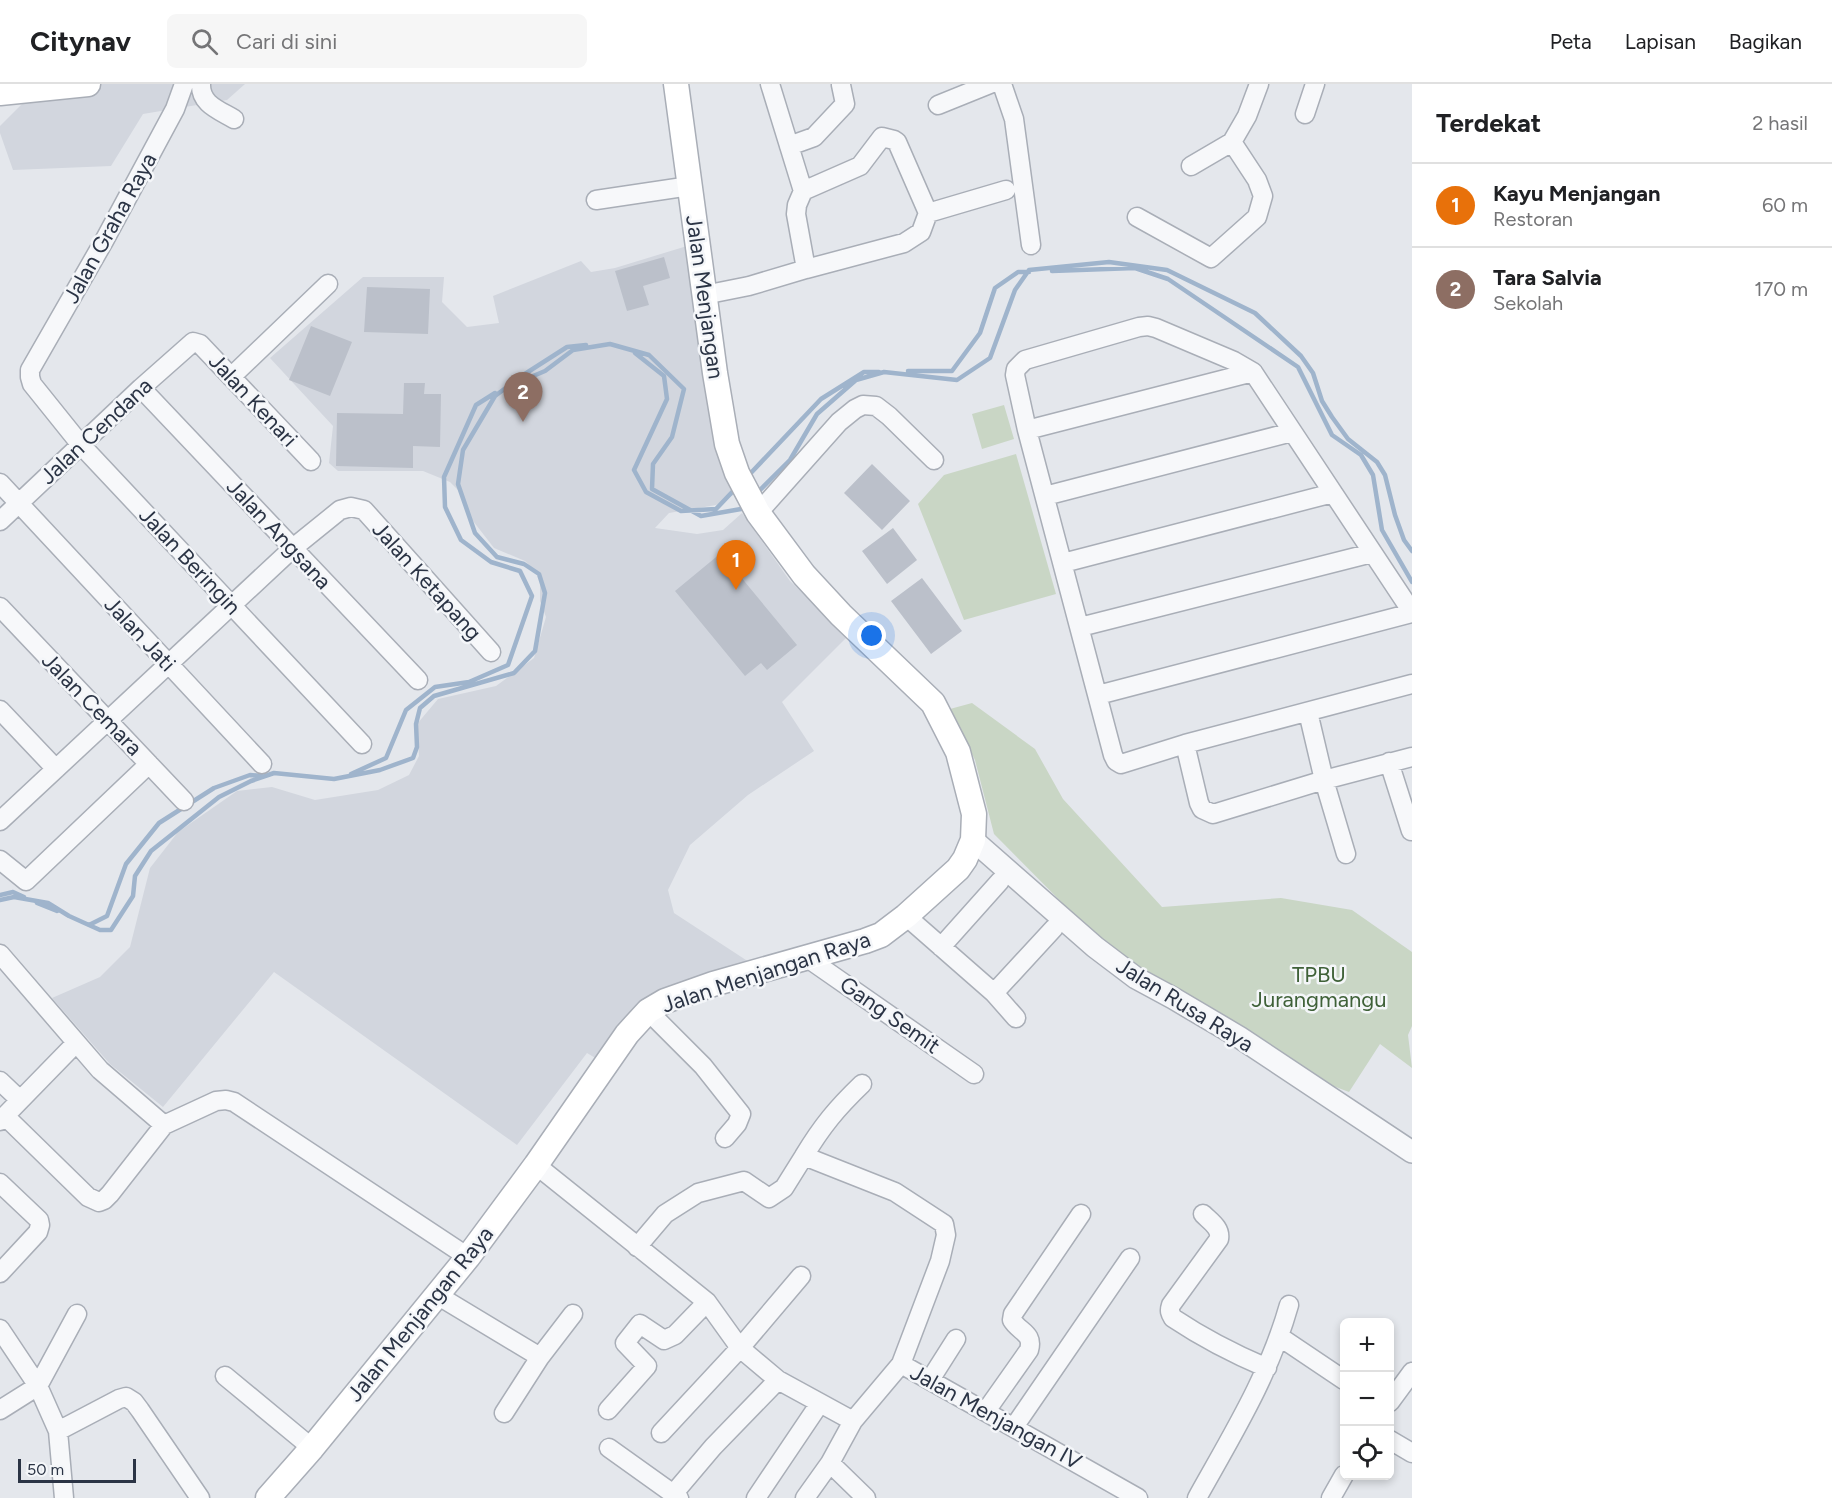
<!DOCTYPE html>
<html lang="id">
<head>
<meta charset="utf-8">
<style>
	:root { --surface:#fff; --page:#f6f6f6; --text:#202124; --muted:#757577; --line:#e0e0e0; --accent:#d93025 }
	body { margin:0; font-family:Figtree,sans-serif; background:var(--page); color:var(--text) }
	.controls { position:absolute; right:18px; bottom:18px; display:grid; overflow:hidden; border-radius:9px; box-shadow:0 3px 9px #0003 }
	.controls button { width:54px; height:54px; display:grid; place-items:center; padding:0; border:0; border-bottom:2px solid var(--line); background:var(--surface); color:var(--text); font:30px sans-serif }
	.scale { position:absolute; left:18px; bottom:15px; width:118px; box-sizing:border-box; padding-left:6px; border:3px solid #2b3445; border-top:0; font-size:16px; line-height:21px; white-space:nowrap; color:#2b3445; -webkit-text-stroke:4px #f4f6f9; paint-order:stroke }
	.you { position:absolute; left:872px; top:552px; width:21px; height:21px; margin:-15px; border:4px solid #fff; border-radius:50%; background:#1a73e8; box-shadow:0 0 0 9px #1a73e833 }
	.badge { display:grid; place-items:center; width:39px; height:39px; border-radius:50%; background:var(--accent); color:#fff; font-size:20px; font-weight:700 }
	.pin { position:absolute; translate:-50% -50px; filter:drop-shadow(0 2px 3px #0008) }
	.pin::after { content:''; position:absolute; top:32px; width:21px; height:18px; background:inherit; clip-path:polygon(0 0,100% 0,50% 100%) }
	.list { margin:0; padding:0; list-style:none }
	h2 { display:flex; justify-content:space-between; align-items:center; height:78px; margin:0; padding:0 24px; font-size:26px }
	h2 small { font-size:20px; font-weight:400; color:var(--muted) }
	.list li { display:grid; grid-template-columns:39px 1fr auto; gap:18px; align-items:center; box-sizing:border-box; height:84px; padding:0 24px; border-top:2px solid var(--line) }
	.list b { display:block; font-size:22px; white-space:nowrap }
	.list p { margin:0; font-size:20px; white-space:nowrap; color:var(--muted) }
	.list em { font-size:20px; font-style:normal; color:var(--muted) }
	.icon { flex:none; width:33px; height:33px; fill:none; stroke:currentColor; stroke-width:2; stroke-linecap:round; stroke-linejoin:round }
	.map { position:relative; flex:none; width:1412px; height:1414px; overflow:hidden }
	header { display:flex; align-items:center; gap:36px; box-sizing:border-box; height:84px; padding:0 30px; background:var(--surface); border-bottom:2px solid var(--line) }
	header strong { font-size:28px }
	nav { display:flex; gap:33px; margin-inline-start:auto; font-size:21px }
	.search { width:420px; height:54px; background:var(--page); display:flex; align-items:center; gap:15px; box-sizing:border-box; padding:0 21px; border-radius:9px; color:var(--muted); font-size:22px }
	main { display:flex }
	aside { flex:1; background:var(--surface) }
	.map>svg:first-child { display:block }
	.built { fill:#d2d6de }
	.green { fill:#c9d6c5 }
	.lines { fill:none; stroke-linecap:round; stroke-linejoin:round }
	.stream { stroke:#9fb4cc; stroke-width:4.5 }
	.building { fill:#bbc0ca }
	.minor-casing { stroke:#a9aeb7; stroke-width:21 }
	.tertiary-casing { stroke:#a9aeb7; stroke-width:24 }
	.secondary-casing { stroke:#a9aeb7; stroke-width:27 }
	.minor { stroke:#f7f8fa; stroke-width:18 }
	.tertiary { stroke:#f7f8fa; stroke-width:21 }
	.secondary { stroke:#fff; stroke-width:24 }
	.labels { text-anchor:middle; dominant-baseline:central; stroke-width:5; stroke-linejoin:round; paint-order:stroke }
	.street-label { font-size:22px; fill:#2b3445; stroke:#f4f6f9 }
	.park-label { font-size:22px; fill:#3f6138; stroke:#f4f6f9 }
</style>
</head>
<body>
<header>
<strong>Citynav</strong>
<div class="search"><svg class="icon" aria-label="search" viewBox="0 0 24 24"><circle cx="10" cy="10" r="6"/><path d="M15 15l6 6"/></svg>Cari di sini</div>
<nav><a>Peta</a><a>Lapisan</a><a>Bagikan</a></nav>
</header>
<main>
<div class="map">
<svg width="1412" height="1414" viewBox="0 0 1412 1414">
	<rect width="100%" height="100%" fill="#e4e7ec"/>
	<!-- built -->
	<path class="built" d="M 42,0 L 245,0 L 227,16 L 143,30 L 111,82 L 13,86 L 0,49 L 0,42 Z
		M 687,162 L 735,410 L 716,421 L 669,429 L 655,444 L 697,450 L 723,446 L 742,429 L 790,497 L 848,552 L 782,618 L 814,667 L 748,711 L 690,761 L 668,806 L 674,829 L 749,878 L 661,908 L 602,978 L 587,969 L 517,1061 L 274,888 L 163,1023 L 110,980 L 52,914 L 100,893 L 130,863 L 150,784 L 178,748 L 237,707 L 272,703 L 315,716 L 378,706 L 409,691 L 419,672 L 417,640 L 438,615 L 496,602 L 534,574 L 546,533 L 540,517 L 540,492 L 525,477 L 494,464 L 470,433 L 462,410 L 450,398 L 423,387 L 338,387 L 329,379 L 333,342 L 270,274 L 363,193 L 444,193 L 442,218 L 467,243 L 499,239 L 493,212 L 581,177 L 591,188 L 615,184 Z"/>
	<!-- green -->
	<path class="green" d="M 1004,321 L 1014,355 L 982,365 L 972,330 Z
		M 1016,370 L 1056,510 L 964,536 L 918,420 L 944,391 Z
		M 972,619 L 1035,665 L 1063,715 L 1162,823 L 1281,814 L 1352,826 L 1412,868 L 1412,942 L 1408,951 L 1412,984 L 1380,960 L 1349,1008 L 1312,994 L 1171,910 L 1102,859 L 994,750 L 975,676 L 950,625 Z"/>
	<g class="lines">
		<!-- stream -->
		<path class="stream" d="M 1052,187 L 1135,184 L 1168,195 L 1298,283 L 1332,351 L 1361,371 L 1373,391 L 1382,446 L 1412,498
			M 635,269 L 664,292 L 667,315 L 634,386 L 646,408 L 681,427 L 716,425 L 736,404
			M 908,287 L 952,287 L 980,249 L 995,204 L 1018,188 L 1029,188
			M 509,300 L 567,263 L 586,261
			M 748,392 L 821,315 L 864,288 L 879,288
			M 756,410 L 790,376 L 817,330 L 856,296 L 884,288 L 957,296 L 990,274 L 1015,206 L 1029,186 L 1109,178 L 1167,186 L 1255,229 L 1301,272 L 1313,289 L 1322,317 L 1332,333 L 1348,355 L 1377,378 L 1385,391 L 1395,431 L 1404,456 L 1412,467
			M 351,690 L 386,674 L 406,626 L 435,603 L 469,598 L 508,581 L 532,512 L 520,487 L 491,478 L 461,456 L 445,423 L 444,393 L 476,321 L 495,309
			M 0,811 L 13,808 L 24,813
			M 0,816 L 14,813 L 48,819 L 69,832 L 100,846 L 111,846 L 133,812 L 135,792 L 151,767 L 219,713 L 251,697 L 274,689 L 334,695 L 380,686 L 413,674 L 417,663 L 416,640 L 420,624 L 434,612 L 514,589 L 535,567 L 545,509 L 539,490 L 524,480 L 497,473 L 475,449 L 458,400 L 463,366 L 495,312 L 507,303 L 545,287 L 573,266 L 610,260 L 649,271 L 684,305 L 672,353 L 653,380 L 652,405 L 701,432 L 741,425 L 746,420
			M 37,819 L 57,827
			M 89,841 L 107,832 L 126,780 L 159,739 L 214,704 L 250,691 L 262,692"/>
	</g>
	<!-- building -->
	<path class="building" d="M 664,173 L 670,194 L 643,202 L 649,221 L 627,227 L 615,187 Z
		M 367,203 L 430,205 L 428,250 L 364,248 Z
		M 311,242 L 352,258 L 330,312 L 289,296 Z
		M 404,299 L 425,299 L 424,310 L 441,310 L 440,363 L 413,362 L 413,384 L 336,382 L 337,329 L 403,330 Z
		M 872,380 L 910,417 L 882,446 L 844,409 Z
		M 893,444 L 917,476 L 887,500 L 862,467 Z
		M 721,469 L 797,561 L 767,586 L 761,579 L 745,592 L 675,507 Z
		M 922,494 L 962,547 L 931,570 L 891,517 Z"/>
	<g class="lines">
		<defs>
			<path id="minor" d="M 184,0 L 175,25 L 104,157 L 30,286 L 30,293 L 32,300 L 81,361 L 362,660
				M 201,0 C 200,20 219,26 234,35
				M 770,0 L 803,107 L 797,121 L 796,130 L 806,185
				M 1002,0 L 1014,35 L 1031,161
				M 938,21 L 990,0
				M 1305,30 L 1315,0
				M 789,62 L 814,53 L 845,20 L 841,1
				M 1191,82 L 1232,58 L 1247,32 L 1259,0
				M 596,116 L 690,102
				M 928,129 L 1006,106
				M 1137,133 L 1211,174 L 1257,133 L 1263,112 L 1257,96 L 1232,58
				M 704,211 L 749,202 L 806,185 L 904,159 L 921,148 L 928,129 L 897,58 L 894,56 L 882,53 L 860,82 L 803,107
				M 231,293 L 328,200
				M 141,304 L 418,596
				M 1027,346 L 1253,288
				M 0,399 L 262,680
				M 1045,412 L 1292,348
				M 758,429 L 839,338 L 855,325 L 863,321 L 876,322 L 889,332 L 934,376
				M 0,437 L 141,304 L 193,258 L 200,260 L 311,377
				M 1063,479 L 1333,409
				M 0,523 L 184,717
				M 1412,528 L 1253,288 L 1234,277 L 1156,244 L 1148,242 L 1139,243 L 1025,276 L 1016,285 L 1015,291 L 1027,346 L 1113,671 L 1116,677 L 1121,680 L 1185,660 L 1412,600
				M 1080,543 L 1372,469
				M 1098,611 L 1412,529
				M 0,626 L 56,685
				M 1308,628 L 1324,696 L 1346,770
				M 1185,660 L 1199,719 L 1202,725 L 1213,730 L 1324,696 L 1412,673
				M 1389,678 L 1411,747
				M 0,737 L 293,464 L 340,426 L 351,423 L 364,426 L 491,568
				M 0,776 L 26,797 L 149,680
				M 906,832 L 994,909 L 1016,934
				M 941,863 L 1000,797
				M 0,870 L 100,986 L 164,1041
				M 806,873 L 974,990
				M 994,909 L 1054,844
				M 648,927 L 703,982 L 741,1030 L 737,1040 L 725,1054
				M 0,997 L 20,1016
				M 5,1032 L 88,1113 L 99,1118 L 104,1116 L 110,1110 L 164,1041 L 216,1017 L 226,1016 L 234,1018 L 468,1173
				M 0,1037 L 76,959
				M 804,1072 C 822,1042 837,1024 862,1000
				M 536,1081 L 707,1218 L 740,1264 L 778,1296 L 853,1337
				M 0,1099 L 39,1136 L 40,1141 L 38,1148 L 0,1189
				M 1203,1130 C 1211,1138 1221,1144 1219,1155 L 1171,1221 C 1169,1227 1170,1229 1173,1234 C 1203,1254 1234,1270 1267,1284
				M 637,1163 L 665,1130 L 698,1109 L 744,1097 L 769,1114 L 784,1104 L 804,1072 L 895,1108 L 944,1140 L 946,1151 L 940,1177 L 901,1280 L 853,1337 L 830,1379 L 805,1414
				M 437,1211 L 540,1273 L 573,1230
				M 0,1245 L 38,1302 L 58,1347 L 64,1414
				M 1280,1253 L 1344,1296
				M 901,1280 L 1138,1414
				M 225,1292 L 312,1364
				M 930,1296 L 956,1255
				M 1390,1318 L 1412,1288
				M 0,1326 L 38,1302 L 77,1230
				M 608,1326 L 647,1282 L 625,1259 L 640,1240 L 664,1256 L 675,1251 L 707,1218
				M 986,1327 L 1029,1266 C 1034,1249 1019,1248 1012,1236 L 1013,1230 L 1081,1130
				M 504,1329 L 540,1273
				M 1014,1343 L 1130,1174
				M 58,1347 L 119,1315 L 126,1313 L 134,1318 L 140,1326 L 200,1414
				M 661,1349 L 740,1264 L 801,1192
				M 1390,1356 L 1412,1369
				M 609,1364 L 679,1414
				M 830,1379 L 866,1414
				M 674,1409 L 713,1363 L 778,1296
				M 756,1414 L 820,1319
				M 1197,1414 C 1232,1351 1269,1292 1289,1221
				M 1331,1414 L 1344,1391"/>
			<path id="tertiary" d="M 973,756 L 1095,863 L 1136,894 L 1173,914 L 1239,953 L 1412,1068"/>
			<path id="secondary" d="M 0,9 L 88,0
				M 268,1414 L 312,1364 L 468,1173 L 536,1081 L 627,950 L 648,927 L 665,917 L 713,900 L 865,857 L 881,851 L 906,832 L 958,785 L 965,775 L 973,756 L 974,730 L 958,668 L 933,619 L 841,531 L 804,491 L 758,429 L 737,389 L 727,360 L 715,289 L 676,0"/>
		</defs>
		<!-- minor casing -->
		<use href="#minor" class="minor-casing"/>
		<!-- tertiary casing -->
		<use href="#tertiary" class="tertiary-casing"/>
		<!-- secondary casing -->
		<use href="#secondary" class="secondary-casing"/>
		<!-- minor -->
		<use href="#minor" class="minor"/>
		<!-- tertiary -->
		<use href="#tertiary" class="tertiary"/>
		<!-- secondary -->
		<use href="#secondary" class="secondary"/>
	</g>
	<g class="labels">
		<!-- street labels -->
		<g class="street-label">
			<text transform="translate(110 144) rotate(-61)">Jalan Graha Raya</text>
			<text transform="translate(705 213) rotate(82)">Jalan Menjangan</text>
			<text transform="translate(253 316) rotate(47)">Jalan Kenari</text>
			<text transform="translate(96 347) rotate(-43)">Jalan Cendana</text>
			<text transform="translate(279 450) rotate(47)">Jalan Angsana</text>
			<text transform="translate(190 477) rotate(47)">Jalan Beringin</text>
			<text transform="translate(427 497) rotate(48)">Jalan Ketapang</text>
			<text transform="translate(140 550) rotate(47)">Jalan Jati</text>
			<text transform="translate(92 620) rotate(46)">Jalan Cemara</text>
			<text transform="translate(766 888) rotate(-18)">Jalan Menjangan Raya</text>
			<text transform="translate(1185 921) rotate(32)">Jalan Rusa Raya</text>
			<text transform="translate(890 931) rotate(35)">Gang Semit</text>
			<text transform="translate(420 1230) rotate(-51)">Jalan Menjangan Raya</text>
			<text transform="translate(996 1333) rotate(29)">Jalan Menjangan IV</text>
		</g>
		<!-- park labels -->
		<g class="park-label">
			<text x="1319" y="890">TPBU<tspan x="1319" dy="25">Jurangmangu</tspan></text>
		</g>
	</g>
</svg>
<div class="controls">
<button>+</button>
<button>−</button>
<button><svg class="icon" aria-label="locate" viewBox="0 0 24 24"><circle cx="12" cy="12" r="6"/><path d="M12 2v4M12 18v4M2 12h4M18 12h4"/></svg></button>
</div>
<div class="scale">50 m</div>
<div class="you"></div>
<div class="pin badge" style="left:736px;top:506px;background:#e8710a">1</div>
<div class="pin badge" style="left:523px;top:338px;background:#8d6e63">2</div>
</div>
<aside>
<h2>Terdekat<small>2 hasil</small></h2>
<ul class="list">
<li><span class="badge" style="background:#e8710a">1</span><div><b>Kayu Menjangan</b><p>Restoran</p></div><em>60 m</em></li>
<li><span class="badge" style="background:#8d6e63">2</span><div><b>Tara Salvia</b><p>Sekolah</p></div><em>170 m</em></li>
</ul>
</aside>
</main>
</body>
</html>
